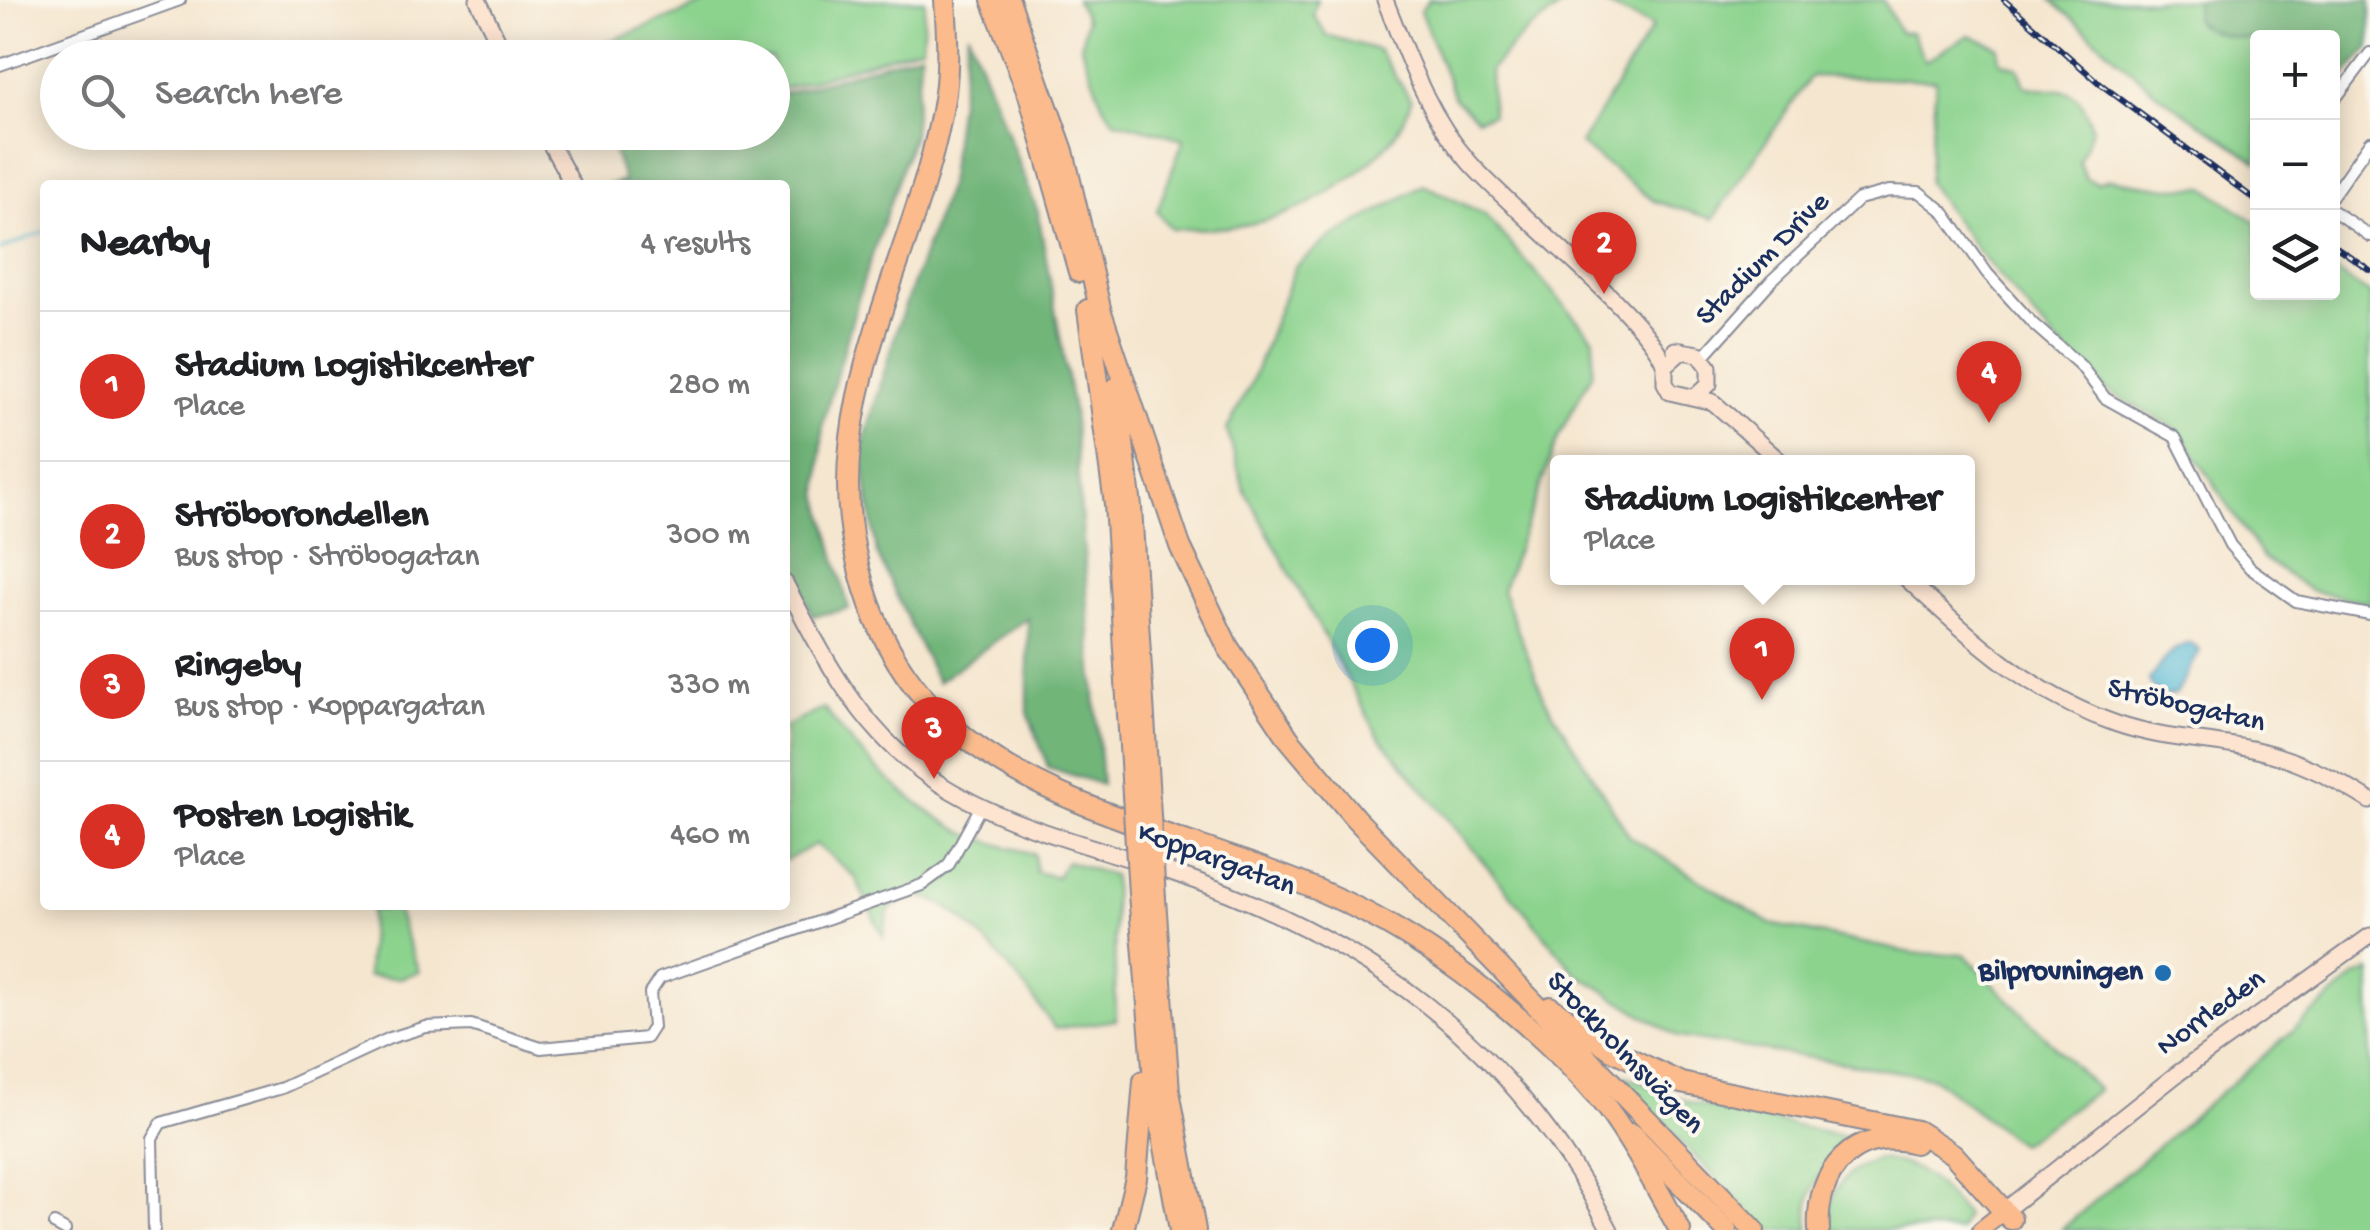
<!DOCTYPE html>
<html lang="en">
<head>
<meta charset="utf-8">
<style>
	:root { --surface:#fff; --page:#f6f6f6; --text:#202124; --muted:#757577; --line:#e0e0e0; --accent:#d93025 }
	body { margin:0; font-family:"Gochi Hand",sans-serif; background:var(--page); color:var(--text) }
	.controls { position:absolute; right:30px; top:30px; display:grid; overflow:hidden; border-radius:10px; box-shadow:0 5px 25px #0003 }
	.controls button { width:90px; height:90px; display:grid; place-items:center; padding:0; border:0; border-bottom:2px solid var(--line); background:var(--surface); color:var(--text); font:50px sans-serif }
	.you { position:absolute; left:1372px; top:645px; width:35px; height:35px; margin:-25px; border:8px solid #fff; border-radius:50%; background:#1a73e8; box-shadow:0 0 0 15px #1a73e833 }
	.badge { display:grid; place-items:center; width:65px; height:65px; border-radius:50%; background:var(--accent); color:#fff; font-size:32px; font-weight:700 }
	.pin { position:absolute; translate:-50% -82px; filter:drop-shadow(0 2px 5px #0008) }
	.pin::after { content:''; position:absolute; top:52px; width:35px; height:30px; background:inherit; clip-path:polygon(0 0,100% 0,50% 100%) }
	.popup { position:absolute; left:1550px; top:455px; width:425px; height:130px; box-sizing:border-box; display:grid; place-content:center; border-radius:10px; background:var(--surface); filter:drop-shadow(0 2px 8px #0005); font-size:32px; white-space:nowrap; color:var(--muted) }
	.popup b { font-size:38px; color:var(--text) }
	.popup::after { content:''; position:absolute; left:50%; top:100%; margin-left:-20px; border:20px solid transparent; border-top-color:var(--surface) }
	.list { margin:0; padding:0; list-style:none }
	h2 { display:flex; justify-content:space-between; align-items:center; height:130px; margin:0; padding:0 40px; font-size:42px }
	h2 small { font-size:32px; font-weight:400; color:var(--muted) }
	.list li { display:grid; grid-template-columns:65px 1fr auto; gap:30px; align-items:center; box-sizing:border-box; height:150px; padding:0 40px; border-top:2px solid var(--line) }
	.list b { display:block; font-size:38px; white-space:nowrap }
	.list p { margin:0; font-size:32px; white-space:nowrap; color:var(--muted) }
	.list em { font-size:32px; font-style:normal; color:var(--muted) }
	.icon { flex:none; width:55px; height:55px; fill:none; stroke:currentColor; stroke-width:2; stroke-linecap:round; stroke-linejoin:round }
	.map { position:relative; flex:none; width:2370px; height:1230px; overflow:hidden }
	.search { position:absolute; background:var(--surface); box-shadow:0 5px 25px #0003; left:40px; top:40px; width:750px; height:110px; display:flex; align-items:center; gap:25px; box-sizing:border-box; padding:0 35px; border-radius:55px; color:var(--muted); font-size:38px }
	.panel { position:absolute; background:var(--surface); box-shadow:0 5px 25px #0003; left:40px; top:180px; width:750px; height:730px; border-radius:10px }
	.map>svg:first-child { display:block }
	.green { fill:#8cd38e; stroke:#548176; stroke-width:2.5 }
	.forest { fill:#71b579; stroke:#46726c; stroke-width:2.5 }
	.water { fill:#56bad5; stroke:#38749a; stroke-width:2.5 }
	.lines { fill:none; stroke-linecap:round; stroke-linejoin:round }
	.stream { stroke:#56bad5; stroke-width:2.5 }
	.street-casing { stroke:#888a96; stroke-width:14 }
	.secondary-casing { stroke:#888a96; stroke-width:19 }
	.primary-casing { stroke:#888a96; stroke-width:19 }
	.highway-casing { stroke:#888a96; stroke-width:24 }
	.street { stroke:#fff; stroke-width:10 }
	.secondary { stroke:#fde4d1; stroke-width:15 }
	.primary { stroke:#fbbb8c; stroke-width:15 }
	.highway { stroke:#fbbb8c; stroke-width:20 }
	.rail-casing { stroke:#1b2f5e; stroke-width:6 }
	.rail { stroke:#fbf7ec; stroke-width:2.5; stroke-dasharray:8; stroke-linecap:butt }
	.highway-bridge-casing { stroke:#888a96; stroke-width:24; stroke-linecap:butt }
	.highway-bridge { stroke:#fbbb8c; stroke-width:20 }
	.poi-dot { fill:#1f6fb2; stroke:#fbf7ec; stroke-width:4 }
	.labels { text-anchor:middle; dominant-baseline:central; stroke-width:8; stroke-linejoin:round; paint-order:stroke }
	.street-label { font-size:30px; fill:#1b2f5e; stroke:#fbf7ec }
	.poi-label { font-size:30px; font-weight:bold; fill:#1b2f5e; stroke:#fbf7ec; text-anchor:end }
</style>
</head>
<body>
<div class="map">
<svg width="2370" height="1230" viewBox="0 0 2370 1230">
	<rect width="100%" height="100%" fill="#fbf7ec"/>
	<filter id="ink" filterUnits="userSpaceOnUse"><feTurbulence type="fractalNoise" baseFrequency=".01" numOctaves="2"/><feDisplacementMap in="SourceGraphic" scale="20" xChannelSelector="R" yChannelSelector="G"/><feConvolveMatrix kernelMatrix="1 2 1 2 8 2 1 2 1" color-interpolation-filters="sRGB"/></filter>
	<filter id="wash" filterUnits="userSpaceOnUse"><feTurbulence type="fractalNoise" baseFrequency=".0048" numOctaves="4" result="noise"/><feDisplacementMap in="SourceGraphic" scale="40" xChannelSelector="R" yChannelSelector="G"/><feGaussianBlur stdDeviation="2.25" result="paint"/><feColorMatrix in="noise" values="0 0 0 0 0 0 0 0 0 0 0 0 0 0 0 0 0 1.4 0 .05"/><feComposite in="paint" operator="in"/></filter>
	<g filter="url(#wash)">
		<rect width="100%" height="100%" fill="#f5e6cf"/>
		<!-- green -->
		<path class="green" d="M 715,0 L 925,0 L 922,46 L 773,92 L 772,58 L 601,57 L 605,43 Z
			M 1076,0 L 1317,0 L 1313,14 L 1326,35 L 1378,50 L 1411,100 C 1399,157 1311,212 1255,223 C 1229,229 1198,229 1171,229 L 1157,211 L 1184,139 L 1115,121 L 1103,106 L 1081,47 L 1086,19 Z
			M 1429,0 L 1570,0 L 1524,34 L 1490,70 L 1492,115 L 1477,119 L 1455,99 L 1420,11 Z
			M 1595,0 L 1883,0 L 1900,33 L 1911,32 L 1925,61 L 1969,35 L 1999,47 L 2000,61 L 2018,67 L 2025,86 C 2062,93 2079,80 2092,129 L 2079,162 L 2085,178 L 2097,183 L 2109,179 L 2169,188 L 2205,187 L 2257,223 L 2258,292 L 2332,292 L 2333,271 L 2370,294 L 2370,603 L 2311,591 L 2263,558 L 2178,430 L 2106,390 L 2056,342 L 1977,250 L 1928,183 L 1936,80 L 1811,76 L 1713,219 L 1654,201 L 1580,144 L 1653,26 Z
			M 2051,0 L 2197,0 L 2198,25 L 2257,40 L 2257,162 L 2158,94 Z
			M 1424,185 L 1484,214 L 1594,339 L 1592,374 L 1559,435 L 1502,590 L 1544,698 L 1630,837 L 1771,924 L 1912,953 L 1965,955 L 2098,1090 L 2020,1144 L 1932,1077 L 1678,1037 L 1576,973 L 1378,735 L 1244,489 L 1227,430 L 1251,383 L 1295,267 L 1326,241 Z
			M 824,708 C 861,757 905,801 961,831 C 982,842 1011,847 1034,854 L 1036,872 L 1057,877 L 1066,861 L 1113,876 L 1116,1020 L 1055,1029 C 1033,997 953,884 909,898 C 902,899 895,906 889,910 L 883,937 L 855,877 L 816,844 L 785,861 L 785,727 Z
			M 371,909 L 396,909 L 419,972 L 400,978 L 367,976 Z
			M 2370,971 L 2370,1230 L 2061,1230 L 2356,976 Z
			M 1611,1070 L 1689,1102 L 1855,1139 C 1826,1164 1801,1188 1810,1230 L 1766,1230 Z
			M 1877,1159 C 1920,1162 1938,1184 1966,1215 L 1959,1230 L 1832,1230 C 1823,1193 1845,1170 1877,1159 Z"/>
		<!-- forest -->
		<path class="forest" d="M 2197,0 L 2370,0 L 2370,47 L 2340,82 L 2333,74 L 2332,38 C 2296,38 2220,48 2195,20 Z
			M 968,32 L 1038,212 L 1073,411 L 1102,785 L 1048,767 L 1028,713 L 1028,618 L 937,682 L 877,554 L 861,452 L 898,325 L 948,185 Z
			M 921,52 L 913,135 L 862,285 L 823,423 L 819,494 L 849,609 L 812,616 C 797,574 773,536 796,494 L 785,478 L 785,185 L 607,185 L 624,181 L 612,146 L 655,133 L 772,132 L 773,97 Z"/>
		<!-- water -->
		<path class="water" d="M 2191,643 L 2200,651 L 2177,693 C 2164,700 2154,691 2149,680 C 2161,663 2170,647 2191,643 Z"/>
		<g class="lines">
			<!-- stream -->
			<path class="stream" d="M 0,250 L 45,231"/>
		</g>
	</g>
	<g filter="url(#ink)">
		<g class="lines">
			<defs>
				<path id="street" d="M 0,65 L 180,0
					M 2332,103 L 2370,53
					M 2332,196 L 2370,142
					M 2332,210 L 2370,236
					M 1703,357 L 1772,280 L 1859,199 L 1889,191 L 1919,192 L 1943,211 L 1987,273 L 2032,323 L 2081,366 L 2105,398 L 2175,437 L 2230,545 L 2250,568 L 2296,601 L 2370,615
					M 54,1224 L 65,1230
					M 154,1230 L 152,1138 L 161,1123 L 282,1088 L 390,1038 L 426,1027 L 471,1025 L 541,1048 L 646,1038 L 653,1027 L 650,993 L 660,978 L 922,885 L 948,866 L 980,808"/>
				<path id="secondary" d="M 478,0 L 506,58
					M 1385,0 C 1408,58 1428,115 1469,162 C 1510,209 1651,320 1665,366
					M 544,132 L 573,185
					M 1675,350 L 1699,354 L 1709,367 L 1709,384 L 1695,397
					M 1682,351 L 1665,366 L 1665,383 L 1670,392 L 1713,402 L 1781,462
					M 1906,578 C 1971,638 2031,695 2117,724 C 2160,739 2207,740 2252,749 C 2294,758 2334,778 2370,801
					M 785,583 C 822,654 856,722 921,771 C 993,824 1081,842 1165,870 C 1363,936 1512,1041 1610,1230
					M 2004,1211 L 2177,1074 L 2370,936"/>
				<path id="primary" d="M 1980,1230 L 2004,1211"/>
				<path id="highway" d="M 945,0 C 947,30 949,62 945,93 C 924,240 827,383 852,535 C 900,825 1184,807 1387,924 C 1461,966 1553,1040 1606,1107 C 1634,1144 1657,1190 1680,1230
					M 992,0 L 1029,95 L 1079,272
					M 1009,0 L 1063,151 L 1104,325
					M 1088,310 L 1115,504 L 1133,795
					M 1102,315 L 1180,546 L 1228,647 L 1289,739 L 1355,818 L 1754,1230
					M 1116,388 L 1131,507 L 1149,799
					M 1139,894 L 1155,1092 L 1180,1230
					M 1155,899 L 1169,1091 L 1195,1230
					M 1550,1007 L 1612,1050 L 1681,1083 L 1917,1131 L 1953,1154 L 2011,1219
					M 1632,1134 L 1726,1230
					M 1123,1230 L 1136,1178 L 1144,1081
					M 1819,1230 C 1815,1171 1854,1127 1915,1143"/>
			</defs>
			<!-- street casing -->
			<use href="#street" class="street-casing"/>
			<!-- secondary casing -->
			<use href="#secondary" class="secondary-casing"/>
			<!-- primary casing -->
			<use href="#primary" class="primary-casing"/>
			<!-- highway casing -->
			<use href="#highway" class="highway-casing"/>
			<!-- street -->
			<use href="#street" class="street"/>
			<!-- secondary -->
			<use href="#secondary" class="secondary"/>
			<!-- primary -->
			<use href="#primary" class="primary"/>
			<!-- highway -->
			<use href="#highway" class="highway"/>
			<defs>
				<path id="rail" d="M 2004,0 L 2099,83 L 2258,202
					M 2332,244 L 2370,270"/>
			</defs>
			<!-- rail casing -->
			<use href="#rail" class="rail-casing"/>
			<!-- rail -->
			<use href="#rail" class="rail"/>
			<defs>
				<path id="highway-bridge" d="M 1133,795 L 1139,894
					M 1149,799 L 1155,899"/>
			</defs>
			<!-- highway-bridge casing -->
			<use href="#highway-bridge" class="highway-bridge-casing"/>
			<!-- highway-bridge -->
			<use href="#highway-bridge" class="highway-bridge"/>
		</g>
	</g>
	<!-- markers -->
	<circle class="poi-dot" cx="2163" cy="973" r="10"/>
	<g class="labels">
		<!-- street labels -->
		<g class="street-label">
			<text transform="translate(1764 260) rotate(-45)">Stadium Drive</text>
			<text transform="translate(2186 707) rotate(13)">Ströbogatan</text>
			<text transform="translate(1216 861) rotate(20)">Koppargatan</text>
			<text transform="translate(2212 1014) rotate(-36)">Norrleden</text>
			<text transform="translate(1624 1054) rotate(46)">Stockholmsvägen</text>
		</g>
		<!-- poi labels -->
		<g class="poi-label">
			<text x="2143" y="973">Bilprovningen</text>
		</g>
	</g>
</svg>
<div class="controls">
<button>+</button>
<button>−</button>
<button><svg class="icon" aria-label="layers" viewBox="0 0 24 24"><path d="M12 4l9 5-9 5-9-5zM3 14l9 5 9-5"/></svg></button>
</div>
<div class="you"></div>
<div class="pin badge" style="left:1762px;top:700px">1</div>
<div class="popup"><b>Stadium Logistikcenter</b>Place</div>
<div class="pin badge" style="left:1604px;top:294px">2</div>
<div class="pin badge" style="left:934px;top:779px">3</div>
<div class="pin badge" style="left:1989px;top:423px">4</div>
<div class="search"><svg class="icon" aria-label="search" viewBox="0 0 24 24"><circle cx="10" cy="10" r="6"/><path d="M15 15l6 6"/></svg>Search here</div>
<section class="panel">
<h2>Nearby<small>4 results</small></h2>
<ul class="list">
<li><span class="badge">1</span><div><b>Stadium Logistikcenter</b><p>Place</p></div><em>280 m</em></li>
<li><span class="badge">2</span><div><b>Ströborondellen</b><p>Bus stop · Ströbogatan</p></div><em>300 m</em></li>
<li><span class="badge">3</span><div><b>Ringeby</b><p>Bus stop · Koppargatan</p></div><em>330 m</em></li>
<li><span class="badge">4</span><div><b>Posten Logistik</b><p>Place</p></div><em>460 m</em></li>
</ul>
</section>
</div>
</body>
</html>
